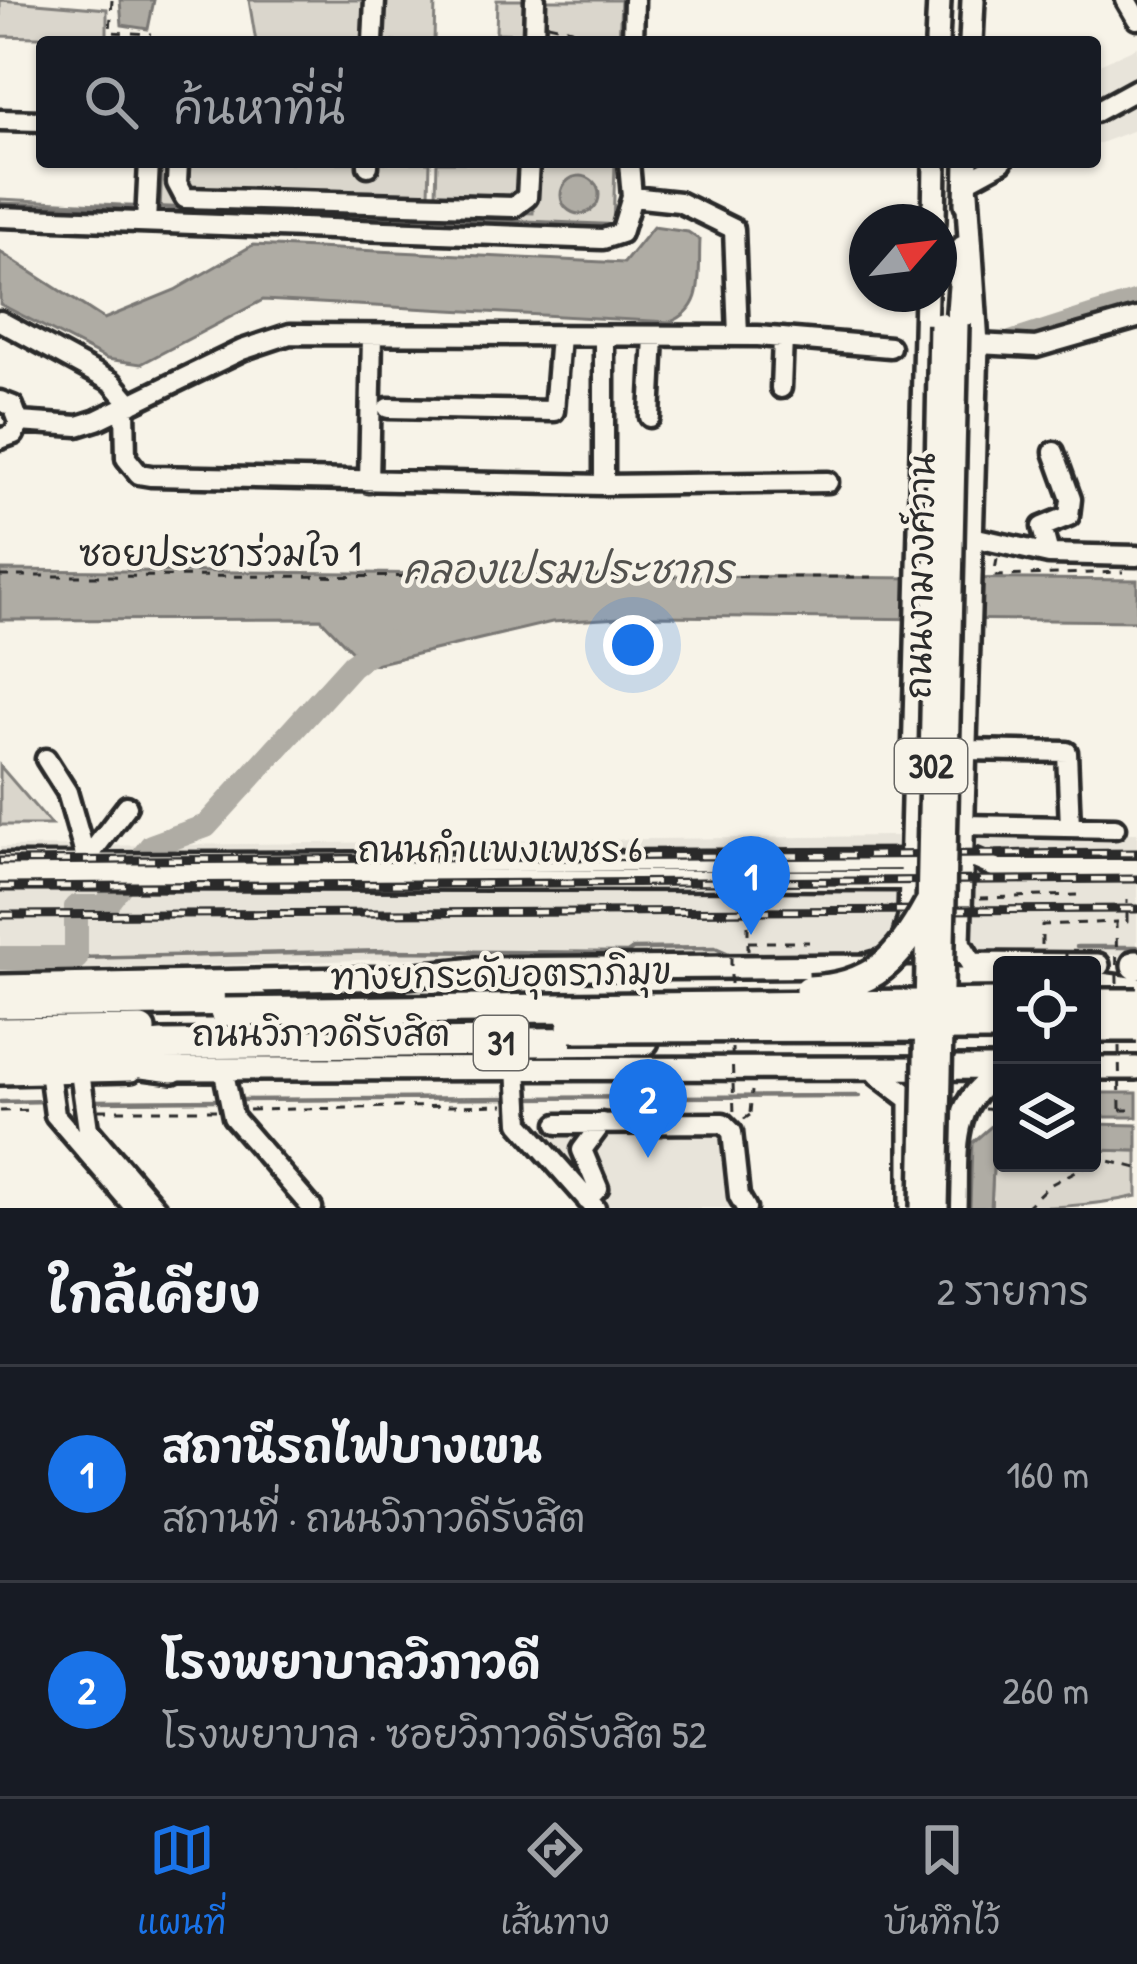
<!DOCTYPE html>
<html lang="th">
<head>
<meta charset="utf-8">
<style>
	:root { --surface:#171b24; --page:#20242c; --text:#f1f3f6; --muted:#9ea1a6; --line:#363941; --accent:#1a73e8 }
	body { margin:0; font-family:"Patrick Hand","Playpen Sans Thai",sans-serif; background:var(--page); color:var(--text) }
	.controls { position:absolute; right:36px; bottom:36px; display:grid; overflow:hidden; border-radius:12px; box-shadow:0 3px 9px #0004 }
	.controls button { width:108px; height:108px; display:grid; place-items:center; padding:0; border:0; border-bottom:3px solid var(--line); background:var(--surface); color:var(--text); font:60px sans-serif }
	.compass { position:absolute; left:849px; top:204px; width:108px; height:108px; border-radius:50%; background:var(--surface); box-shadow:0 3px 9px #0004; rotate:62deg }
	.you { position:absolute; left:633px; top:645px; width:42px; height:42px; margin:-30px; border:9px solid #fff; border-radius:50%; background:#1a73e8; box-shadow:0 0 0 18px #1a73e833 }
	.badge { display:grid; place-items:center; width:78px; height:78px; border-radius:50%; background:var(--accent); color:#fff; font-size:39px; font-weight:700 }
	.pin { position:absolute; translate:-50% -99px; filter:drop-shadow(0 3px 6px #0008) }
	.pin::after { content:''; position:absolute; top:63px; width:42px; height:36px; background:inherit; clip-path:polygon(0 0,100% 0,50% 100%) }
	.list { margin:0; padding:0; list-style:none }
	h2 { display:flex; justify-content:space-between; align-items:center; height:156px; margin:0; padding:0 48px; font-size:51px }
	h2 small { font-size:39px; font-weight:400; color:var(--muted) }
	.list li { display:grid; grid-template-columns:78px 1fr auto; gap:36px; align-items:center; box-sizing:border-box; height:216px; padding:0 48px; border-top:3px solid var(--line) }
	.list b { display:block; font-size:45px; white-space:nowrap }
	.list p { margin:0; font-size:39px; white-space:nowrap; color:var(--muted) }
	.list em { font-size:39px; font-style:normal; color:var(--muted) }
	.icon { flex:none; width:66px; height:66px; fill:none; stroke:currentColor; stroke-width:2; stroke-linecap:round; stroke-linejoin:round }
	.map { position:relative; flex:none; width:1137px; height:1208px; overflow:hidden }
	.search { position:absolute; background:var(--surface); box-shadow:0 3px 9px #0004; left:36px; right:36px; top:36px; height:132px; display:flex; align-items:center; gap:30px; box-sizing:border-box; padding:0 42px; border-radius:12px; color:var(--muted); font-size:45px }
	.sheet { height:588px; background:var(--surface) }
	nav { display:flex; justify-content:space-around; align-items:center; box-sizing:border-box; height:168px; border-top:3px solid var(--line); background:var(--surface); font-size:33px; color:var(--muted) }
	nav a { display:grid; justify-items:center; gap:6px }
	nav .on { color:var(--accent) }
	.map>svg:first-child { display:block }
	.built { fill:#e8e4da }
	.green { fill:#dad6cc; stroke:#82807c; stroke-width:3 }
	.water { fill:#afaca4; stroke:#7a7874; stroke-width:3 }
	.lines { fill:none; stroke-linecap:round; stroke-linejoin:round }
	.stream { stroke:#7a7874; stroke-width:4.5 }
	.canal { stroke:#afaca4; stroke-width:14 }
	.river { stroke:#afaca4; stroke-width:24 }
	.minor-casing { stroke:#2b2b2b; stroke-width:27 }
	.major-casing { stroke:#2b2b2b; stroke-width:30 }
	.highway-casing { stroke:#2b2b2b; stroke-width:36 }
	.path { stroke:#2b2b2b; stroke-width:3; stroke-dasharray:9 9; stroke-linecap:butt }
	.minor { stroke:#f7f3e8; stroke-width:18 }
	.major { stroke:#f7f3e8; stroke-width:21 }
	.highway { stroke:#f7f3e8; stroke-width:27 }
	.rail-casing { stroke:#2b2b2b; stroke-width:9 }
	.rail { stroke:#f7f3e8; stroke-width:4.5; stroke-dasharray:14; stroke-linecap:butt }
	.major-bridge-casing { stroke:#2b2b2b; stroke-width:30; stroke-linecap:butt }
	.highway-bridge-casing { stroke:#2b2b2b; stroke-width:36; stroke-linecap:butt }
	.path-bridge { stroke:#2b2b2b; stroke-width:3; stroke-dasharray:9 9; stroke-linecap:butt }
	.major-bridge { stroke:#f7f3e8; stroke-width:21 }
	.highway-bridge { stroke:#f7f3e8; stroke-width:27 }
	.labels { text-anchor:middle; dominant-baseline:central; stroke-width:9; stroke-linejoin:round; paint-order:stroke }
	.shield { fill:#f7f3e8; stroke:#686764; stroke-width:3 }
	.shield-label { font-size:33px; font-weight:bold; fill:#2b2b2b }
	.street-label { font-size:36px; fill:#2b2b2b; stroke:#f7f3e8 }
	.water-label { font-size:39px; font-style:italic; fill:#53524f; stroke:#f7f3e8 }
</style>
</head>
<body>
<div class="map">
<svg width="1137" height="1208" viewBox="0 0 1137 1208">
	<rect width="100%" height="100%" fill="#f7f3e8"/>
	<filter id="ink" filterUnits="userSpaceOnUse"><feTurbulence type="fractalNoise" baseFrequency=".00833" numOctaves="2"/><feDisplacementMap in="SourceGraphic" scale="24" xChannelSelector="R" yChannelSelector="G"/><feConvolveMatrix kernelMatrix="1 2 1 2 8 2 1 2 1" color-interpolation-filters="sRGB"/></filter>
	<g filter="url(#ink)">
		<!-- built -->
		<path class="built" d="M 1137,47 L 1137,129 L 1095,145 L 1095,66 Z
			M 1137,833 L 1137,955 L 415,958 L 0,973 L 0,847 Z
			M 538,1128 L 732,1131 L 738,1208 L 609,1208 Z"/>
		<!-- green -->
		<path class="green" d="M 0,0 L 107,9 L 107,39 L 0,36 Z
			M 249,0 L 370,0 L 368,42 L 256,42 Z
			M 380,0 L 435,0 L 434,42 L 378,42 Z
			M 497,0 L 526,0 L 525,34 L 496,33 Z
			M 542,0 L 621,0 L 619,42 L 540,42 Z
			M 162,162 L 173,162 L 180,203 L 533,213 L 536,162 L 615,162 L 613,229 L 160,214 Z
			M 184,162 L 430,162 L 429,194 L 192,192 L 185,190 Z
			M 437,162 L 524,162 L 523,199 L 441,198 L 436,194 Z
			M 0,199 L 120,205 L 126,213 L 0,208 Z
			M 0,766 L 51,825 L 0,825 Z
			M 994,1147 L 1002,1147 L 1002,1163 L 1092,1163 L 1092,1150 L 1137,1151 L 1137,1196 C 1089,1207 1041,1208 991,1208 Z"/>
		<!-- water -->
		<path class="water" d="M 120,0 L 154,0 L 148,29 L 122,25 Z
			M561 195a19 19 0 1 1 38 0a19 19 0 1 1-38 0Z
			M 653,227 L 688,232 L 700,240 C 698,274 706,309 670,322 L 263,300 L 141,364 L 107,359 L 0,304 L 0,252 L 104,319 L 175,290 L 253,245 L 624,263 Z
			M 0,570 L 1137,580 L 1137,621 L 655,616 L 552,622 L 366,666 L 321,619 L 0,620 Z
			M 1092,1093 L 1137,1093 L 1137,1117 L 1092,1117 Z
			M 996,1122 L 1002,1122 L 1002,1147 L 994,1148 L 991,1208 L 970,1208 L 972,1143 Z
			M 1092,1124 L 1137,1125 L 1137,1151 L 1092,1150 Z"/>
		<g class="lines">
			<!-- stream -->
			<path class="stream" d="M 0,204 L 138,207
				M 150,207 L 607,225
				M 1077,947 L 1137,947
				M 76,958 L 388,951 L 627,953 L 633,949 L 715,948 L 729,954 L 754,954
				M 667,1097 L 859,1096
				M 523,1098 L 655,1097
				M 235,1100 L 511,1098
				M 91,1101 L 223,1100
				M 0,1102 L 50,1101"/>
			<!-- canal -->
			<path class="canal" d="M 1010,338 L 1137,297"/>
			<!-- river -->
			<path class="river" d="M 0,958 L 76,958 L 76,907 L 104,907 L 151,846 L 206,826 L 352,665 L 385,641"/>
			<defs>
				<path id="minor" d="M 1126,0 L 1137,19
					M 373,42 L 375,0
					M 534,42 L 535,0
					M 633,42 L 634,0
					M 1095,112 L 1137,89
					M 0,120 L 42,121
					M 178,162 L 177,183 L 185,198 L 514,207 L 527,197 L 529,162
					M 629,162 L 632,197 L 679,202 L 734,229 L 738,336
					M 368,166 L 368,162
					M 967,181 L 1002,162
					M 0,217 L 603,239 L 621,233 L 632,197
					M 146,222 L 149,162
					M 0,321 L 112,382 L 131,404
					M 977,344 L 1036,347 L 1137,318
					M 781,388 L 783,338
					M 0,401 L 13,406 L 19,422 L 14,434 L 0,439
					M 125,407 L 126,458 L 139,474 L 151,476 L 604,485 L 604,336
					M 388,408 L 554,411 L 560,336
					M 650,417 L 654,336
					M 19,422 L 78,426 L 97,420 L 242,350 L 290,334 L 758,336 L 890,347
					M 369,482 L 372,336
					M 604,485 L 828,482
					M 972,537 L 1049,554 L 1137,556
					M 1049,554 L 1042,527 L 1069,516 L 1071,499 L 1054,452
					M 966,750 L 1067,752 L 1070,827
					M 46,759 L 67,792 L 88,865
					M 962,825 L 1115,828
					M 88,857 L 127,806
					M 953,860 L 975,859 L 998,869 L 1137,869
					M 0,864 L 925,860
					M 0,879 L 924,880
					M 517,1067 L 520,1123 L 595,1208
					M 223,1068 L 233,1117 L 312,1208
					M 49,1071 L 55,1115 L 135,1208
					M 80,1072 L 88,1129 L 156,1208
					M 558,1124 L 723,1123 L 732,1132 L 739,1196 L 746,1208
					M 659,1124 L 661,1068
					M 587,1200 L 598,1188 L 582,1150 L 602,1123"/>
				<path id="major" d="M 937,42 L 939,0
					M 971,42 L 973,0
					M 967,192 L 977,344 L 959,943 L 972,964 L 1098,965
					M 966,204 L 967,162
					M 934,222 L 935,162
					M 957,324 L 963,247
					M 904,938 L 910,917 L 926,294
					M 387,978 L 476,969 L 866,966 L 883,961
					M 865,979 L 1002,979
					M 0,986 L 401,978
					M 1092,1068 L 1137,1068
					M 163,1069 L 1002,1068
					M 0,1073 L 131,1070
					M 878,1074 L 911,1099 L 911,1208
					M 955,1208 C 957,1156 947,1099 1002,1073"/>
				<path id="highway" d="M 1136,965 L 1137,965
					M 1092,986 L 1137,992
					M 0,1004 L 254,1001
					M 0,1032 L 141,1030
					M 0,1053 L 65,1054 L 162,1045 L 644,1041
					M 112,1060 L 173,1068"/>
			</defs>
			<!-- minor casing -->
			<use href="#minor" class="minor-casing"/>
			<!-- major casing -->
			<use href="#major" class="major-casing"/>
			<!-- highway casing -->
			<use href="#highway" class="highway-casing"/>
			<!-- path -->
			<path class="path" d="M 112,0 L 110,32 L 151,34
				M 548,24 L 571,29 L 584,41 L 600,41
				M 997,559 L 994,576 L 1123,572
				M 0,576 L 872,577
				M 995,851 L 1077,849
				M 980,898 L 1077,895
				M 748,925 L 748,951
				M 748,942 L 809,942
				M 1042,945 L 1042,925 L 1116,922
				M 984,1109 L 1002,1110
				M 99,1110 L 216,1110
				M 249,1110 L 504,1105
				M 1120,1110 L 1137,1110
				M 0,1111 L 36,1110
				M 750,1113 L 752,1091
				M 744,1119 L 750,1115
				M 1093,1162 L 1101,1159 L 1137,1168
				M 1025,1208 L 1048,1186 L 1091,1163"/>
			<!-- minor -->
			<use href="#minor" class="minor"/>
			<!-- major -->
			<use href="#major" class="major"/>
			<!-- highway -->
			<use href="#highway" class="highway"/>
			<defs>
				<path id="rail" d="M 0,861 L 1137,853
					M 0,887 L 1137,879
					M 0,915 L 1137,909"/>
			</defs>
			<!-- rail casing -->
			<use href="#rail" class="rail-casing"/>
			<!-- rail -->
			<use href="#rail" class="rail"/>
			<defs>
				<path id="major-bridge" d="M 922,1208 L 940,324
					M 937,1208 L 957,324"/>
				<path id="highway-bridge" d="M 809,990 C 872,988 900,958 928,906
					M 1092,1003 L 1137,1003
					M 224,1012 L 1002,1003
					M 1092,1027 L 1137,1027
					M 571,1028 L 1002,1027"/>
			</defs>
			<!-- major-bridge casing -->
			<use href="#major-bridge" class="major-bridge-casing"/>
			<!-- highway-bridge casing -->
			<use href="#highway-bridge" class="highway-bridge-casing"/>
			<!-- path-bridge -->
			<path class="path-bridge" d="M 1066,951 L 1066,965
				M 731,957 L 731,985
				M 1117,983 L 1116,922 L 1127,922 L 1127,900
				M 1119,1046 L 1120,1110
				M 732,1048 L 734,1115"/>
			<!-- major-bridge -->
			<use href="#major-bridge" class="major-bridge"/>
			<!-- highway-bridge -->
			<use href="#highway-bridge" class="highway-bridge"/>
		</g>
	</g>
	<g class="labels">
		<!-- shield labels -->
		<g class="shield">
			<rect x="895" y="739" width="72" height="54" rx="9"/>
			<rect x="474" y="1016" width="54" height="54" rx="9"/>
		</g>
		<g class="shield-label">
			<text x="931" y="766">302</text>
			<text x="501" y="1043">31</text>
		</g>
		<!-- street labels -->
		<g class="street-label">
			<text x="220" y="552">ซอยประชาร่วมใจ 1</text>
			<text transform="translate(919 576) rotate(-89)">ถนนงามวงศ์วาน</text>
			<text x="500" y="848">ถนนกำแพงเพชร 6</text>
			<text transform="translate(501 973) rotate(-1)">ทางยกระดับอุตราภิมุข</text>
			<text x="321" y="1032">ถนนวิภาวดีรังสิต</text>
		</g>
		<!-- water labels -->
		<g class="water-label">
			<text x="568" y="568">คลองเปรมประชากร</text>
		</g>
	</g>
</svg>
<div class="controls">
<button><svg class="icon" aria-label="locate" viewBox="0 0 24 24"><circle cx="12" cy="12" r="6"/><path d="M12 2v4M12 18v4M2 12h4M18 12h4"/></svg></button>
<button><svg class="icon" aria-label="layers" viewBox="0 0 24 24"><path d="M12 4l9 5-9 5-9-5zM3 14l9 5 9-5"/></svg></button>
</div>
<svg class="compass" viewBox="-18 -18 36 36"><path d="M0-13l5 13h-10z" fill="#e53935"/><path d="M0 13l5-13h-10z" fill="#9ea1a6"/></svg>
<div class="you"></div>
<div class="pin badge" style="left:751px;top:935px">1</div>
<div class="pin badge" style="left:648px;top:1158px">2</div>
<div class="search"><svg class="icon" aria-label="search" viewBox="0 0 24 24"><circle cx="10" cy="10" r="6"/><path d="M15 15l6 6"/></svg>ค้นหาที่นี่</div>
</div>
<section class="sheet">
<h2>ใกล้เคียง<small>2 รายการ</small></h2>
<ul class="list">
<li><span class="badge">1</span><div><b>สถานีรถไฟบางเขน</b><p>สถานที่ · ถนนวิภาวดีรังสิต</p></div><em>160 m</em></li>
<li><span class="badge">2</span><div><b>โรงพยาบาลวิภาวดี</b><p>โรงพยาบาล · ซอยวิภาวดีรังสิต 52</p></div><em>260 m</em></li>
</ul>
</section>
<nav>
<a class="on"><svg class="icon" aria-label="map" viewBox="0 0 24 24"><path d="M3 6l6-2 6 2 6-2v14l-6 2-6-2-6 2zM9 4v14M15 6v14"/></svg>แผนที่</a>
<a><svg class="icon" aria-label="directions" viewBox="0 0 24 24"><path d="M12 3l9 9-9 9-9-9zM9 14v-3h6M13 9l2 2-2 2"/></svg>เส้นทาง</a>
<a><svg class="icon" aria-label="saved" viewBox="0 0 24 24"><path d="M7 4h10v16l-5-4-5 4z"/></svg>บันทึกไว้</a>
</nav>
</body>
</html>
